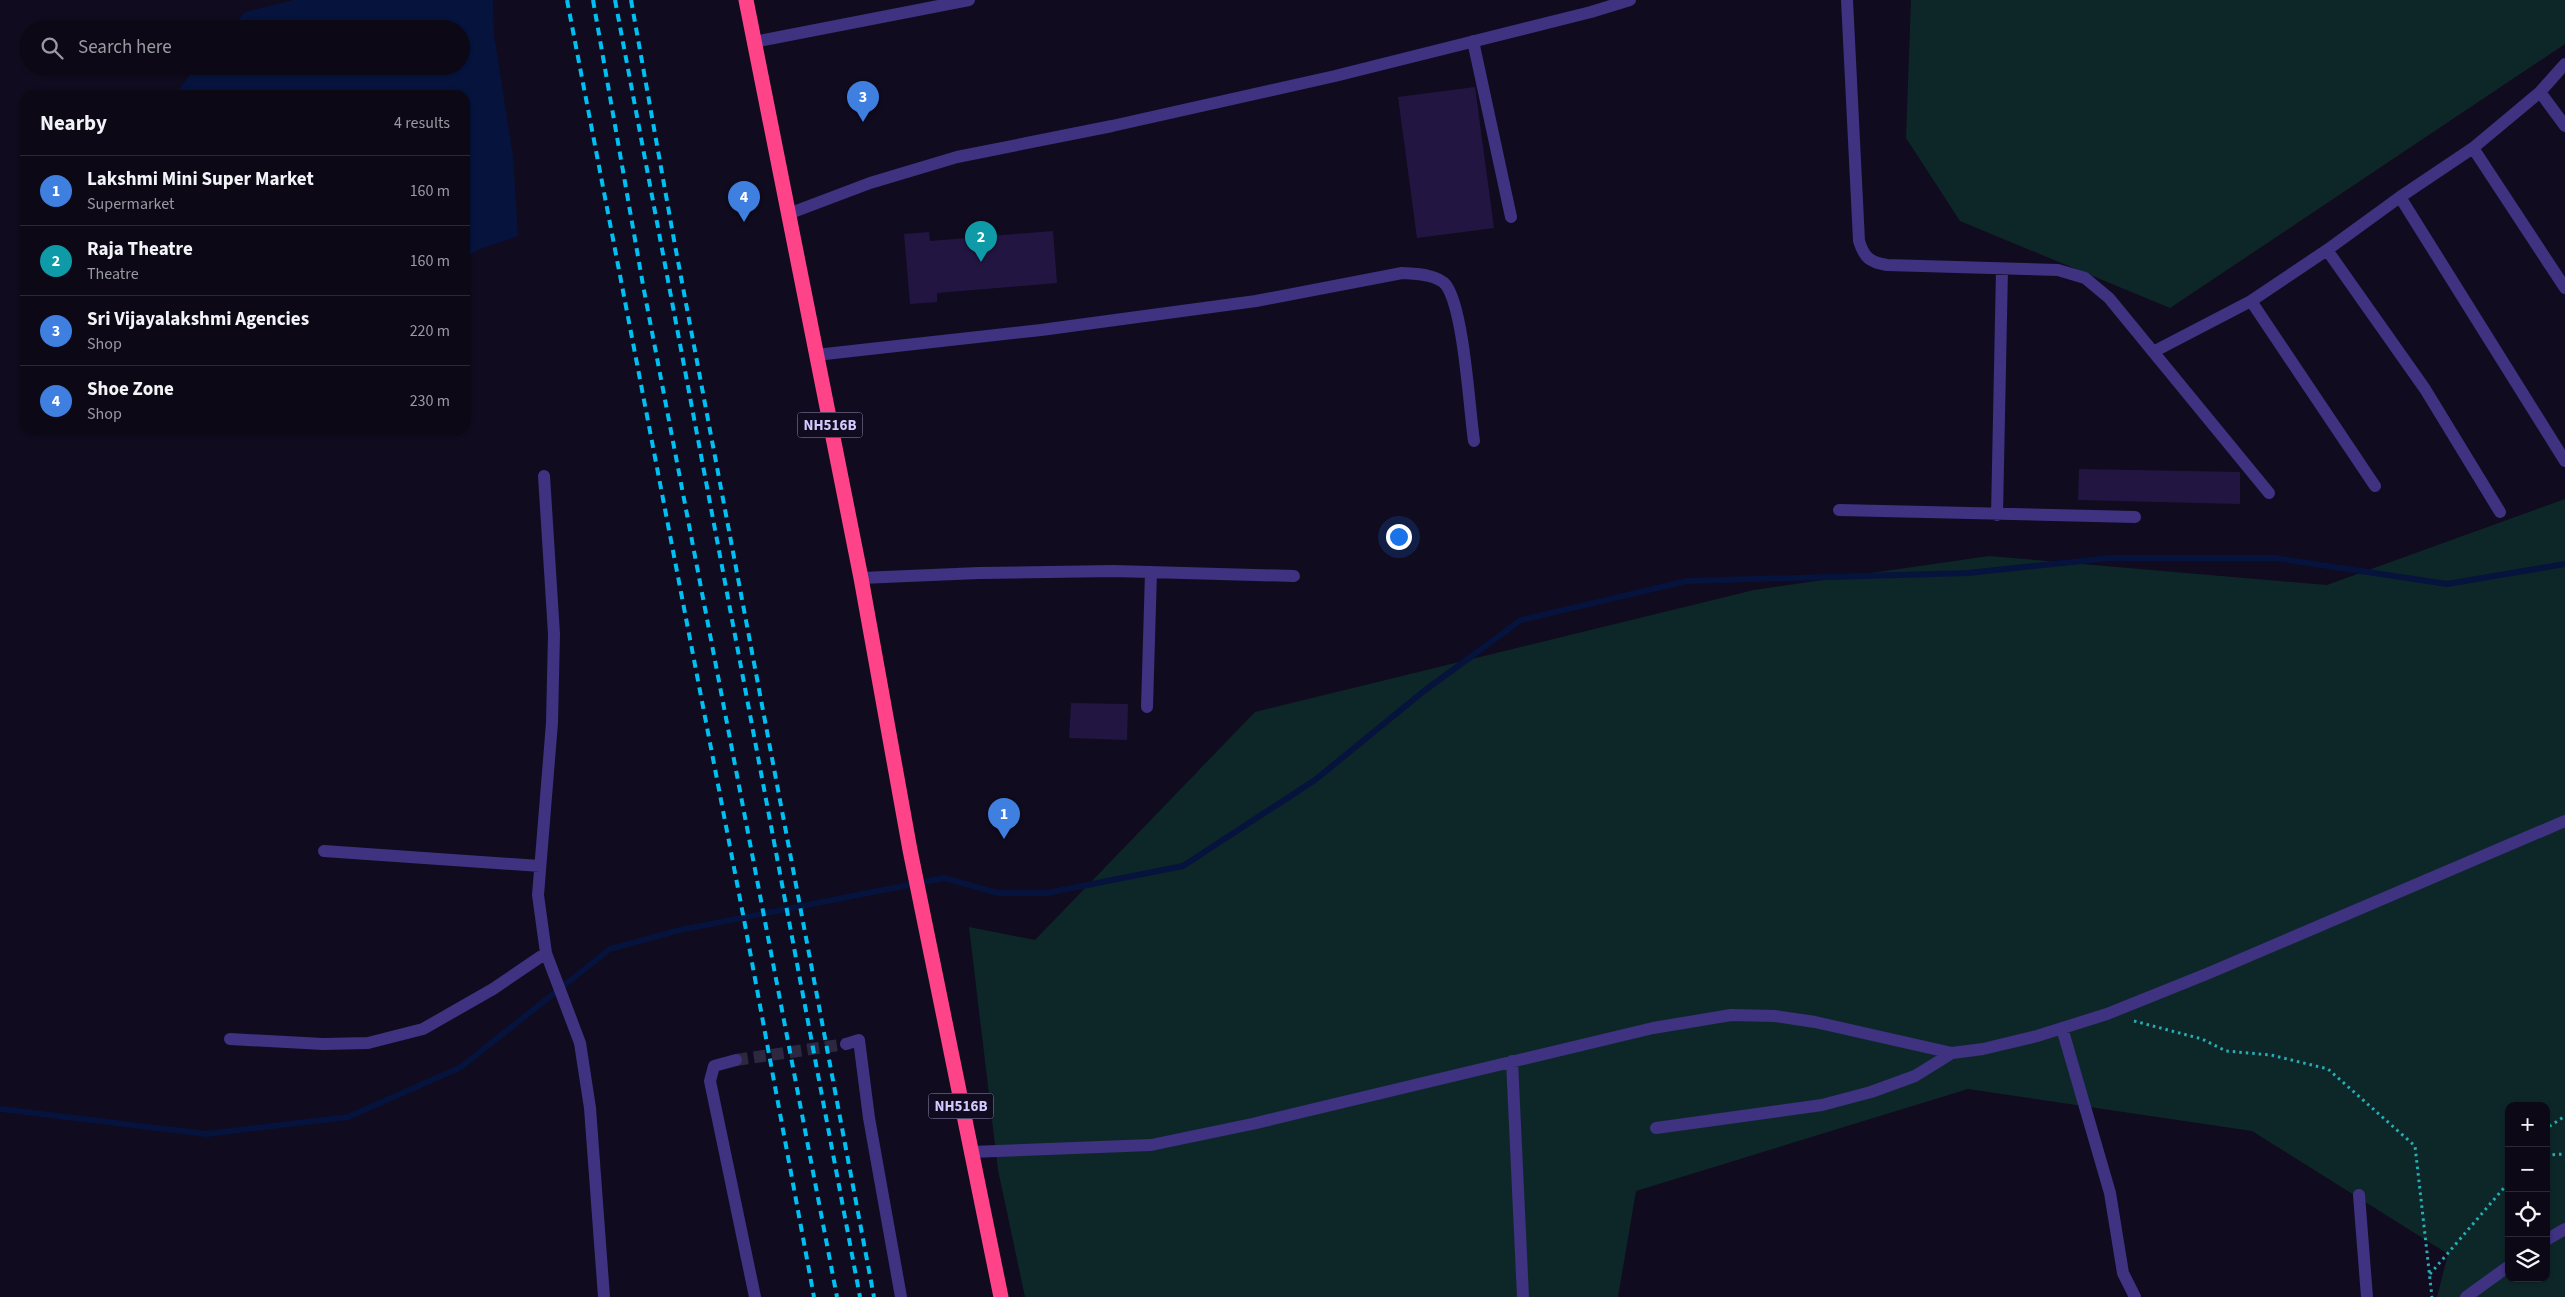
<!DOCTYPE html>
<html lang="en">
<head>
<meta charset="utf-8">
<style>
	:root { --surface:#0c0816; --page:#1a1623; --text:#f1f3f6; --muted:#9a9aa1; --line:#2c2935; --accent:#00c0f3 }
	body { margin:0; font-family:"Source Sans 3",sans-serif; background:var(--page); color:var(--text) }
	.controls { position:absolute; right:15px; bottom:15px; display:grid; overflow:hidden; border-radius:10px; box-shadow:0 1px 4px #0004 }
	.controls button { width:45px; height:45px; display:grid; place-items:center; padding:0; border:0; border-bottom:1px solid var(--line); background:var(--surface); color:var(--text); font:25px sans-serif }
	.you { position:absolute; left:1398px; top:536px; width:18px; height:18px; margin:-12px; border:4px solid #fff; border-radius:50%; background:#1a73e8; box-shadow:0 0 0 8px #1a73e833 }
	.badge { display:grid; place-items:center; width:32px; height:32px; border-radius:50%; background:var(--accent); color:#fff; font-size:16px; font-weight:700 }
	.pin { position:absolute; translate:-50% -41px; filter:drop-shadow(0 1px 2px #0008) }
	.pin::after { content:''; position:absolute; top:26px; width:18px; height:15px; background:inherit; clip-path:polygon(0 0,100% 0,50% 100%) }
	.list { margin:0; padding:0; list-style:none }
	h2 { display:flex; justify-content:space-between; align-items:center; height:65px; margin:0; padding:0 20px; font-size:21px }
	h2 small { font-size:16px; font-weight:400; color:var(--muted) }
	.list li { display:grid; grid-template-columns:32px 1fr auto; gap:15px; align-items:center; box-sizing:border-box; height:70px; padding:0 20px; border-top:1px solid var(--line) }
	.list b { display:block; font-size:19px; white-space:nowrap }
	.list p { margin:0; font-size:16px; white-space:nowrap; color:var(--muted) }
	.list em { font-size:16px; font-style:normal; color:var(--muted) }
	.icon { flex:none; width:28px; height:28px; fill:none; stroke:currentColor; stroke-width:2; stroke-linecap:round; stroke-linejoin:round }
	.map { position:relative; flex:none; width:2565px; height:1297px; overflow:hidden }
	.search { position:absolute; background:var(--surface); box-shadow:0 1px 4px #0004; left:20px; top:20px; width:450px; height:55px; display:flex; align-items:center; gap:12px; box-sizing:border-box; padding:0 18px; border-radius:28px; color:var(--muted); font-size:19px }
	.panel { position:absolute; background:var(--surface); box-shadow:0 1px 4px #0004; left:20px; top:90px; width:450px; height:345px; border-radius:15px }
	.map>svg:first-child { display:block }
	.green { fill:#0d2729; fill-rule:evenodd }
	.water { fill:#06133c }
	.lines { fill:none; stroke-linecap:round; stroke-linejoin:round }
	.stream { stroke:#06133c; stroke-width:6 }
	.building { fill:#231541 }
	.minor-tunnel { stroke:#2d2740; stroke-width:12; stroke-dasharray:12 6; stroke-linecap:butt }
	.path { stroke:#25afb6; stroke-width:3; stroke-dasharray:2.5 4; stroke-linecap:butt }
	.minor { stroke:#3e3281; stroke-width:12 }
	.highway { stroke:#ff4388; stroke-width:15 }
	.rail { stroke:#00c0f3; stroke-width:4; stroke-dasharray:8 6; stroke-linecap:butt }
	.labels { text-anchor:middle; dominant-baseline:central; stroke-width:5; stroke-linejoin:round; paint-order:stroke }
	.shield { fill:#100b1e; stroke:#998fbc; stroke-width:1 }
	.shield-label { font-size:15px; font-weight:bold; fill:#d4c8ff }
</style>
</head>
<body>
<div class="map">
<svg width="2565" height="1297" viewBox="0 0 2565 1297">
	<rect width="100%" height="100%" fill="#100b1e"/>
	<!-- green -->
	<path class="green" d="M 1911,0 L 2565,0 L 2565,44 L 2170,308 L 1960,221 L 1906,138 Z
		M 2565,499 L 2565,1297 L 2437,1297 L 2448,1254 L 2252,1131 L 1968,1089 L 1636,1191 L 1618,1297 L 1025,1297 L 998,1170 L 969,927 L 1035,940 L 1255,712 L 1754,590 L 1989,556 L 2327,585 ZM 2509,1106 L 2546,1106 L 2546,1278 L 2509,1278 Z"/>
	<!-- water -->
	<path class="water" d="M 293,0 L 493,0 L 494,34 L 513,156 L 518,236 L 478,250 L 465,258 L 465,95 L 174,95 L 197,66 L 461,66 L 461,29 L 230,29 L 245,12 Z"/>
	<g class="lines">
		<!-- stream -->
		<path class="stream" d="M 0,1109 L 207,1134 L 348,1117 L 461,1067 L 610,949 L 680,930 L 944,878 L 998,893 L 1047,893 L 1183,866 L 1315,780 L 1424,691 L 1521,620 L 1687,581 L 1968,573 L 2110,558 L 2275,558 L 2447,584 L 2565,564"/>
	</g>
	<!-- building -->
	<path class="building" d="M 1475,87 L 1494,228 L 1417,238 L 1398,97 Z
		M 1053,231 L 1057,283 L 937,293 L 937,302 L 910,304 L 904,234 L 929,232 L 930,241 Z
		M 2079,469 L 2240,472 L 2240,504 L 2078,500 Z
		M 1071,703 L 1128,704 L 1127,740 L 1069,738 Z"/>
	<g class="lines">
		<!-- minor-tunnel -->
		<path class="minor-tunnel" d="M 736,1060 L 846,1044"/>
		<!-- path -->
		<path class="path" d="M 2134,1021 L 2202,1039 L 2226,1051 L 2271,1055 L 2328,1069 L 2415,1146 L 2432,1297
			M 2546,1132 L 2550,1126 L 2565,1116
			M 2546,1155 L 2565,1154
			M 2430,1274 L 2509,1182"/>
		<!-- minor -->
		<path class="minor" d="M 1847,0 L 1859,241 C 1864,257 1869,262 1887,265 L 2058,270 L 2085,278 L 2109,298 L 2269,493
			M 1473,41 L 1511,217
			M 754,42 L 969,0
			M 2540,92 L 2565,126
			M 2473,148 L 2565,288
			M 2400,197 L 2565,461
			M 788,214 L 870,183 L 957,157 L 1112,126 L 1335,76 L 1591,12 L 1630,0
			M 2327,250 L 2425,389 L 2500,512
			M 2251,301 L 2375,486
			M 2153,352 L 2251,301 L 2327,250 L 2400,197 L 2473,148 L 2540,92 L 2565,64
			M 816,355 L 1041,330 L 1256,301 L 1402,273 C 1415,274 1437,274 1446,285 C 1464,310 1469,407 1474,441
			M 544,476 L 554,634 L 552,723 L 538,895 L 546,953 L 580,1043 L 590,1108 L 604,1297
			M 1839,510 L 2135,517
			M 1997,515 L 2002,269
			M 861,578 L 979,573 L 1114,571 L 1294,576
			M 1147,707 L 1151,572
			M 324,851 L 540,866
			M 2062,1028 L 2110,1193 L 2123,1273 L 2135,1297
			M 230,1039 L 323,1044 L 368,1043 L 423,1029 L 493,989 L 546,953
			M 846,1044 L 859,1040 L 869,1118 L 901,1297
			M 736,1060 L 714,1066 L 710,1081 L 755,1297
			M 1512,1061 L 1523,1297
			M 1656,1128 L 1822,1105 L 1871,1092 L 1915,1076 L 1952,1053
			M 970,1152 L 1151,1145 L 1252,1124 L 1653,1028 L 1731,1015 L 1775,1016 L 1815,1022 L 1952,1053 L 1983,1049 L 2037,1036 L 2107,1014 L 2209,973 L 2565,821
			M 2359,1195 L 2367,1297
			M 2546,1240 L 2565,1229
			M 2466,1297 L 2509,1266"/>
		<!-- highway -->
		<path class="highway" d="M 746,0 L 861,578 L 910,850 L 1001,1297"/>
		<!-- rail -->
		<path class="rail" d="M 567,0 L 746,930 L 814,1297
			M 593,0 L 643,285 L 837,1297
			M 615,0 L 860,1297
			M 631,0 L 674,240 L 874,1297"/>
	</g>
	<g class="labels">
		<!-- shield labels -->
		<g class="shield">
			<rect x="797.5" y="412.5" width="65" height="25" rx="4"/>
			<rect x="928.5" y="1093.5" width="65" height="25" rx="4"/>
		</g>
		<g class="shield-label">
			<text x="830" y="425">NH516B</text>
			<text x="961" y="1106">NH516B</text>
		</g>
	</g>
</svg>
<div class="controls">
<button>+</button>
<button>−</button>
<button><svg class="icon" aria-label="locate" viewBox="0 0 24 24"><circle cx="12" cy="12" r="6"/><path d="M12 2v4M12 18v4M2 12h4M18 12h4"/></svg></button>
<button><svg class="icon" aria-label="layers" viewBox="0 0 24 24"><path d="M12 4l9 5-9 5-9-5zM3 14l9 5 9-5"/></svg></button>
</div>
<div class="you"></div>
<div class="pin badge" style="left:1004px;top:839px;background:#3f7fe0">1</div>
<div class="pin badge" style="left:981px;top:262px;background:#0f9aa8">2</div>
<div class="pin badge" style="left:863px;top:122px;background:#3f7fe0">3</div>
<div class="pin badge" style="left:744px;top:222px;background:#3f7fe0">4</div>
<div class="search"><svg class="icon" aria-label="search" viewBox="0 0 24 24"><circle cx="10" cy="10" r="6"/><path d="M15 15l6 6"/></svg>Search here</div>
<section class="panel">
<h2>Nearby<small>4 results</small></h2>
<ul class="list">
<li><span class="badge" style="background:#3f7fe0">1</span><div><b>Lakshmi Mini Super Market</b><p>Supermarket</p></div><em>160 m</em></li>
<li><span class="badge" style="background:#0f9aa8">2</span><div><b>Raja Theatre</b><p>Theatre</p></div><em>160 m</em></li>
<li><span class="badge" style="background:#3f7fe0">3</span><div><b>Sri Vijayalakshmi Agencies</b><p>Shop</p></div><em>220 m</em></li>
<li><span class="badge" style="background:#3f7fe0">4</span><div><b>Shoe Zone</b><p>Shop</p></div><em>230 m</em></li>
</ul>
</section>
</div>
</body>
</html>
